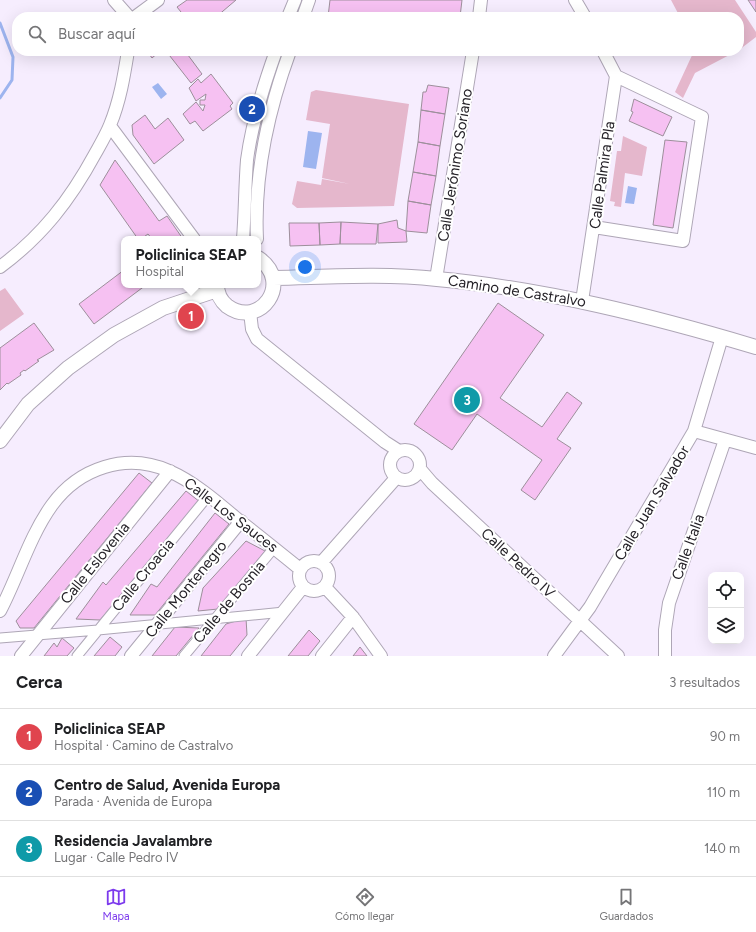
<!DOCTYPE html>
<html lang="es">
<head>
<meta charset="utf-8">
<style>
	:root { --surface:#fff; --page:#f2f2f2; --text:#202124; --muted:#757577; --line:#e0e0e0; --accent:#7c3aed }
	body { margin:0; font-family:Figtree,sans-serif; background:var(--page); color:var(--text) }
	.controls { position:absolute; right:12px; bottom:12px; display:grid; overflow:hidden; border-radius:8px; box-shadow:0 4px 16px #0002 }
	.controls button { width:36px; height:36px; display:grid; place-items:center; padding:0; border:0; border-bottom:1px solid var(--line); background:var(--surface); color:var(--text); font:20px sans-serif }
	.you { position:absolute; left:305px; top:267px; width:14px; height:14px; margin:-10px; border:3px solid #fff; border-radius:50%; background:#1a73e8; box-shadow:0 0 0 6px #1a73e833 }
	.badge { display:grid; place-items:center; width:26px; height:26px; border-radius:50%; background:var(--accent); color:#fff; font-size:13px; font-weight:700 }
	.pin { position:absolute; translate:-50% -50%; border:2px solid #fff; box-shadow:0 1px 4px #0006 }
	.popup { position:absolute; left:121px; top:236px; width:140px; height:52px; box-sizing:border-box; display:grid; place-content:center; border-radius:8px; background:var(--surface); filter:drop-shadow(0 1px 3px #0005); font-size:13px; white-space:nowrap; color:var(--muted) }
	.popup b { font-size:15px; color:var(--text) }
	.popup::after { content:''; position:absolute; left:50%; top:100%; margin-left:-8px; border:8px solid transparent; border-top-color:var(--surface) }
	.list { margin:0; padding:0; list-style:none }
	h2 { display:flex; justify-content:space-between; align-items:center; height:52px; margin:0; padding:0 16px; font-size:17px }
	h2 small { font-size:13px; font-weight:400; color:var(--muted) }
	.list li { display:grid; grid-template-columns:26px 1fr auto; gap:12px; align-items:center; box-sizing:border-box; height:56px; padding:0 16px; border-top:1px solid var(--line) }
	.list b { display:block; font-size:15px; white-space:nowrap }
	.list p { margin:0; font-size:13px; white-space:nowrap; color:var(--muted) }
	.list em { font-size:13px; font-style:normal; color:var(--muted) }
	.icon { flex:none; width:22px; height:22px; fill:none; stroke:currentColor; stroke-width:2; stroke-linecap:round; stroke-linejoin:round }
	.map { position:relative; flex:none; width:756px; height:656px; overflow:hidden }
	.search { position:absolute; background:var(--surface); box-shadow:0 4px 16px #0002; left:12px; right:12px; top:12px; height:44px; display:flex; align-items:center; gap:10px; box-sizing:border-box; padding:0 14px; border-radius:16px; color:var(--muted); font-size:15px }
	.sheet { height:220px; background:var(--surface) }
	nav { display:flex; justify-content:space-around; align-items:center; box-sizing:border-box; height:56px; border-top:1px solid var(--line); background:var(--surface); font-size:11px; color:var(--muted) }
	nav a { display:grid; justify-items:center; gap:2px }
	nav .on { color:var(--accent) }
	.map>svg:first-child { display:block }
	.green { fill:#e5b7cc }
	.water { fill:#9db4ef }
	.lines { fill:none; stroke-linecap:round; stroke-linejoin:round }
	.stream { stroke:#9db4ef; stroke-width:3 }
	.building { fill:#f6c1f2; stroke:#9d8f9b }
	.pedestrian-casing { stroke:#aea6b6; stroke-width:11 }
	.minor-casing { stroke:#aea6b6; stroke-width:14 }
	.tertiary-casing { stroke:#aea6b6; stroke-width:16 }
	.pedestrian { stroke:#fff; stroke-width:9 }
	.minor { stroke:#fff; stroke-width:12 }
	.tertiary { stroke:#fff; stroke-width:14 }
	.labels { text-anchor:middle; dominant-baseline:central; stroke-width:4; stroke-linejoin:round; paint-order:stroke }
	.street-label { font-size:15px; fill:#252228; stroke:#fff }
</style>
</head>
<body>
<div class="map">
<svg width="756" height="656" viewBox="0 0 756 656">
	<rect width="100%" height="100%" fill="#f6edfe"/>
	<!-- green -->
	<path class="green" d="M 671,0 L 735,0 L 756,32 L 756,37 L 739,50 L 739,17 L 680,17 Z
		M 694,51 L 737,51 L 695,73 L 683,98 L 675,92 Z
		M 316,90 L 409,104 L 394,206 L 297,208 L 292,204 L 297,181 L 321,185 L 322,179 L 350,184 L 322,178 L 330,124 L 306,120 L 311,92 Z
		M 623,136 L 647,147 L 642,176 L 625,173 L 621,207 L 614,206 L 615,202 L 610,201 L 617,151 L 621,151 Z
		M 5,288 L 24,314 L 0,331 L 0,291 Z"/>
	<!-- water -->
	<path class="water" d="M 158,83 L 167,94 L 161,99 L 152,87 Z
		M 308,131 L 322,133 L 316,169 L 303,167 Z
		M 628,186 L 637,188 L 634,204 L 625,203 Z"/>
	<g class="lines">
		<!-- stream -->
		<path class="stream" d="M 0,23 L 13,57 L 12,80 L 0,98"/>
	</g>
	<!-- building -->
	<path class="building" d="M 187,0 L 236,0 L 216,17 L 208,17 L 206,14 L 202,17 L 185,17 L 177,7 Z
		M 330,0 L 462,0 L 460,17 L 328,17 Z
		M 748,0 L 756,0 L 756,12 Z
		M 147,51 L 166,51 L 161,55 L 159,52 L 152,58 Z
		M 166,51 L 185,51 L 202,74 L 191,83 Z
		M 211,74 L 233,103 L 230,106 L 232,109 L 203,131 L 195,121 L 190,124 L 183,114 L 196,102 L 203,111 L 205,105 L 200,105 L 200,100 L 205,100 L 206,94 L 196,101 L 189,88 L 198,79 L 201,83 Z
		M 428,85 L 449,88 L 445,114 L 421,110 L 423,92 L 426,92 Z
		M 634,99 L 672,117 L 663,136 L 629,121 L 633,112 L 631,111 Z
		M 421,110 L 445,114 L 440,146 L 418,142 Z
		M 145,115 L 155,129 L 168,118 L 184,140 L 154,164 L 133,135 L 132,125 Z
		M 665,140 L 687,142 L 673,228 L 653,225 Z
		M 418,142 L 440,146 L 436,176 L 413,172 Z
		M 115,160 L 159,221 L 167,216 L 183,239 L 152,239 L 148,234 L 141,239 L 138,239 L 100,185 Z
		M 413,172 L 436,176 L 431,205 L 408,201 Z
		M 408,201 L 431,205 L 427,233 L 406,231 Z
		M 397,220 L 398,228 L 406,231 L 407,242 L 378,243 L 378,224 Z
		M 341,222 L 378,224 L 376,244 L 340,244 Z
		M 341,222 L 340,244 L 320,245 L 319,223 Z
		M 289,223 L 319,223 L 320,245 L 290,246 Z
		M 124,270 L 124,285 L 146,285 L 94,324 L 79,304 Z
		M 498,303 L 544,335 L 500,398 L 542,427 L 567,392 L 582,403 L 557,439 L 571,448 L 535,500 L 521,490 L 542,460 L 477,414 L 452,450 L 414,424 Z
		M 34,323 L 54,350 L 37,360 L 39,361 L 25,371 L 24,370 L 20,373 L 21,375 L 8,384 L 7,383 L 0,390 L 0,348 Z
		M 139,473 L 152,483 L 34,628 L 20,628 L 16,621 Z
		M 186,491 L 200,502 L 100,620 L 76,619 L 103,582 L 106,585 Z
		M 215,513 L 229,524 L 155,615 L 130,615 L 151,584 L 157,587 Z
		M 246,541 L 265,551 L 218,609 L 198,611 L 203,588 Z
		M 246,618 L 247,635 L 230,656 L 201,656 L 226,624 Z
		M 175,627 L 199,628 L 176,656 L 152,656 Z
		M 309,630 L 320,641 L 308,656 L 288,656 Z
		M 110,637 L 122,647 L 115,656 L 94,656 Z
		M 62,638 L 74,648 L 67,656 L 44,656 L 54,643 L 57,647 Z
		M 360,647 L 367,656 L 353,656 Z"/>
	<g class="lines">
		<defs>
			<path id="pedestrian" d="M 0,638 L 98,630 L 284,612
				M 77,656 L 204,501 L 206,493
				M 184,656 L 274,548"/>
			<path id="minor" d="M 114,0 L 129,17
				M 575,0 L 585,17
				M 135,17 L 158,0
				M 288,17 L 295,0
				M 303,17 L 309,0
				M 479,17 L 481,0
				M 110,126 L 194,239
				M 594,227 L 683,241 L 702,117 L 616,76
				M 243,239 C 245,213 245,186 247,160 C 252,122 263,87 276,51
				M 257,239 C 254,175 268,111 290,51
				M 0,267 C 42,236 70,200 95,154 C 100,145 106,135 110,125 C 120,101 124,76 128,51
				M 436,279 L 473,51
				M 582,301 L 616,76 L 603,51
				M 250,312 L 252,329 L 257,339 L 385,442 L 399,451
				M 694,431 L 756,448
				M390 465a15 15 0 1 1 30 0a15 15 0 1 1-30 0Z
				M 420,469 L 432,483 L 618,656
				M299 576a15 15 0 1 1 30 0a15 15 0 1 1-30 0Z
				M 321,563 L 396,478
				M 325,587 L 353,617 L 381,656
				M 0,611 C 18,577 29,537 52,505 C 79,468 126,452 169,471 C 194,482 216,501 236,518 C 258,535 279,552 300,569
				M 21,656 L 170,471
				M 131,656 L 241,521
				M 248,656 L 303,587
				M 322,656 L 353,617
				M 554,656 L 590,607 L 694,431 L 722,337
				M 665,656 L 665,630 L 669,603 L 725,440"/>
			<path id="tertiary" d="M 273,278 C 327,277 382,273 437,279 C 545,289 652,316 756,347
				M 217,285 C 217,293 221,301 227,306 C 260,330 294,282 258,258
				M 0,441 L 28,404 L 68,368 L 114,335 L 163,308 L 217,290"/>
		</defs>
		<!-- pedestrian casing -->
		<use href="#pedestrian" class="pedestrian-casing"/>
		<!-- minor casing -->
		<use href="#minor" class="minor-casing"/>
		<!-- tertiary casing -->
		<use href="#tertiary" class="tertiary-casing"/>
		<!-- pedestrian -->
		<use href="#pedestrian" class="pedestrian"/>
		<!-- minor -->
		<use href="#minor" class="minor"/>
		<!-- tertiary -->
		<use href="#tertiary" class="tertiary"/>
	</g>
	<g class="labels">
		<!-- street labels -->
		<g class="street-label">
			<text transform="translate(455 165) rotate(-81)">Calle Jerónimo Soriano</text>
			<text transform="translate(602 175) rotate(-82)">Calle Palmira Pla</text>
			<text transform="translate(517 291) rotate(9)">Camino de Castralvo</text>
			<text transform="translate(652 503) rotate(-59)">Calle Juan Salvador</text>
			<text transform="translate(231 515) rotate(37)">Calle Los Sauces</text>
			<text transform="translate(688 547) rotate(-70)">Calle Italia</text>
			<text transform="translate(95 563) rotate(-51)">Calle Eslovenia</text>
			<text transform="translate(518 563) rotate(43)">Calle Pedro IV</text>
			<text transform="translate(143 575) rotate(-51)">Calle Croacia</text>
			<text transform="translate(186 589) rotate(-51)">Calle Montenegro</text>
			<text transform="translate(229 602) rotate(-50)">Calle de Bosnia</text>
		</g>
	</g>
</svg>
<div class="controls">
<button><svg class="icon" aria-label="locate" viewBox="0 0 24 24"><circle cx="12" cy="12" r="6"/><path d="M12 2v4M12 18v4M2 12h4M18 12h4"/></svg></button>
<button><svg class="icon" aria-label="layers" viewBox="0 0 24 24"><path d="M12 4l9 5-9 5-9-5zM3 14l9 5 9-5"/></svg></button>
</div>
<div class="you"></div>
<div class="pin badge" style="left:191px;top:316px;background:#e0444e">1</div>
<div class="popup"><b>Policlinica SEAP</b>Hospital</div>
<div class="pin badge" style="left:252px;top:109px;background:#1a4fb4">2</div>
<div class="pin badge" style="left:467px;top:400px;background:#0f9aa8">3</div>
<div class="search"><svg class="icon" aria-label="search" viewBox="0 0 24 24"><circle cx="10" cy="10" r="6"/><path d="M15 15l6 6"/></svg>Buscar aquí</div>
</div>
<section class="sheet">
<h2>Cerca<small>3 resultados</small></h2>
<ul class="list">
<li><span class="badge" style="background:#e0444e">1</span><div><b>Policlinica SEAP</b><p>Hospital · Camino de Castralvo</p></div><em>90 m</em></li>
<li><span class="badge" style="background:#1a4fb4">2</span><div><b>Centro de Salud, Avenida Europa</b><p>Parada · Avenida de Europa</p></div><em>110 m</em></li>
<li><span class="badge" style="background:#0f9aa8">3</span><div><b>Residencia Javalambre</b><p>Lugar · Calle Pedro IV</p></div><em>140 m</em></li>
</ul>
</section>
<nav>
<a class="on"><svg class="icon" aria-label="map" viewBox="0 0 24 24"><path d="M3 6l6-2 6 2 6-2v14l-6 2-6-2-6 2zM9 4v14M15 6v14"/></svg>Mapa</a>
<a><svg class="icon" aria-label="directions" viewBox="0 0 24 24"><path d="M12 3l9 9-9 9-9-9zM9 14v-3h6M13 9l2 2-2 2"/></svg>Cómo llegar</a>
<a><svg class="icon" aria-label="saved" viewBox="0 0 24 24"><path d="M7 4h10v16l-5-4-5 4z"/></svg>Guardados</a>
</nav>
</body>
</html>
